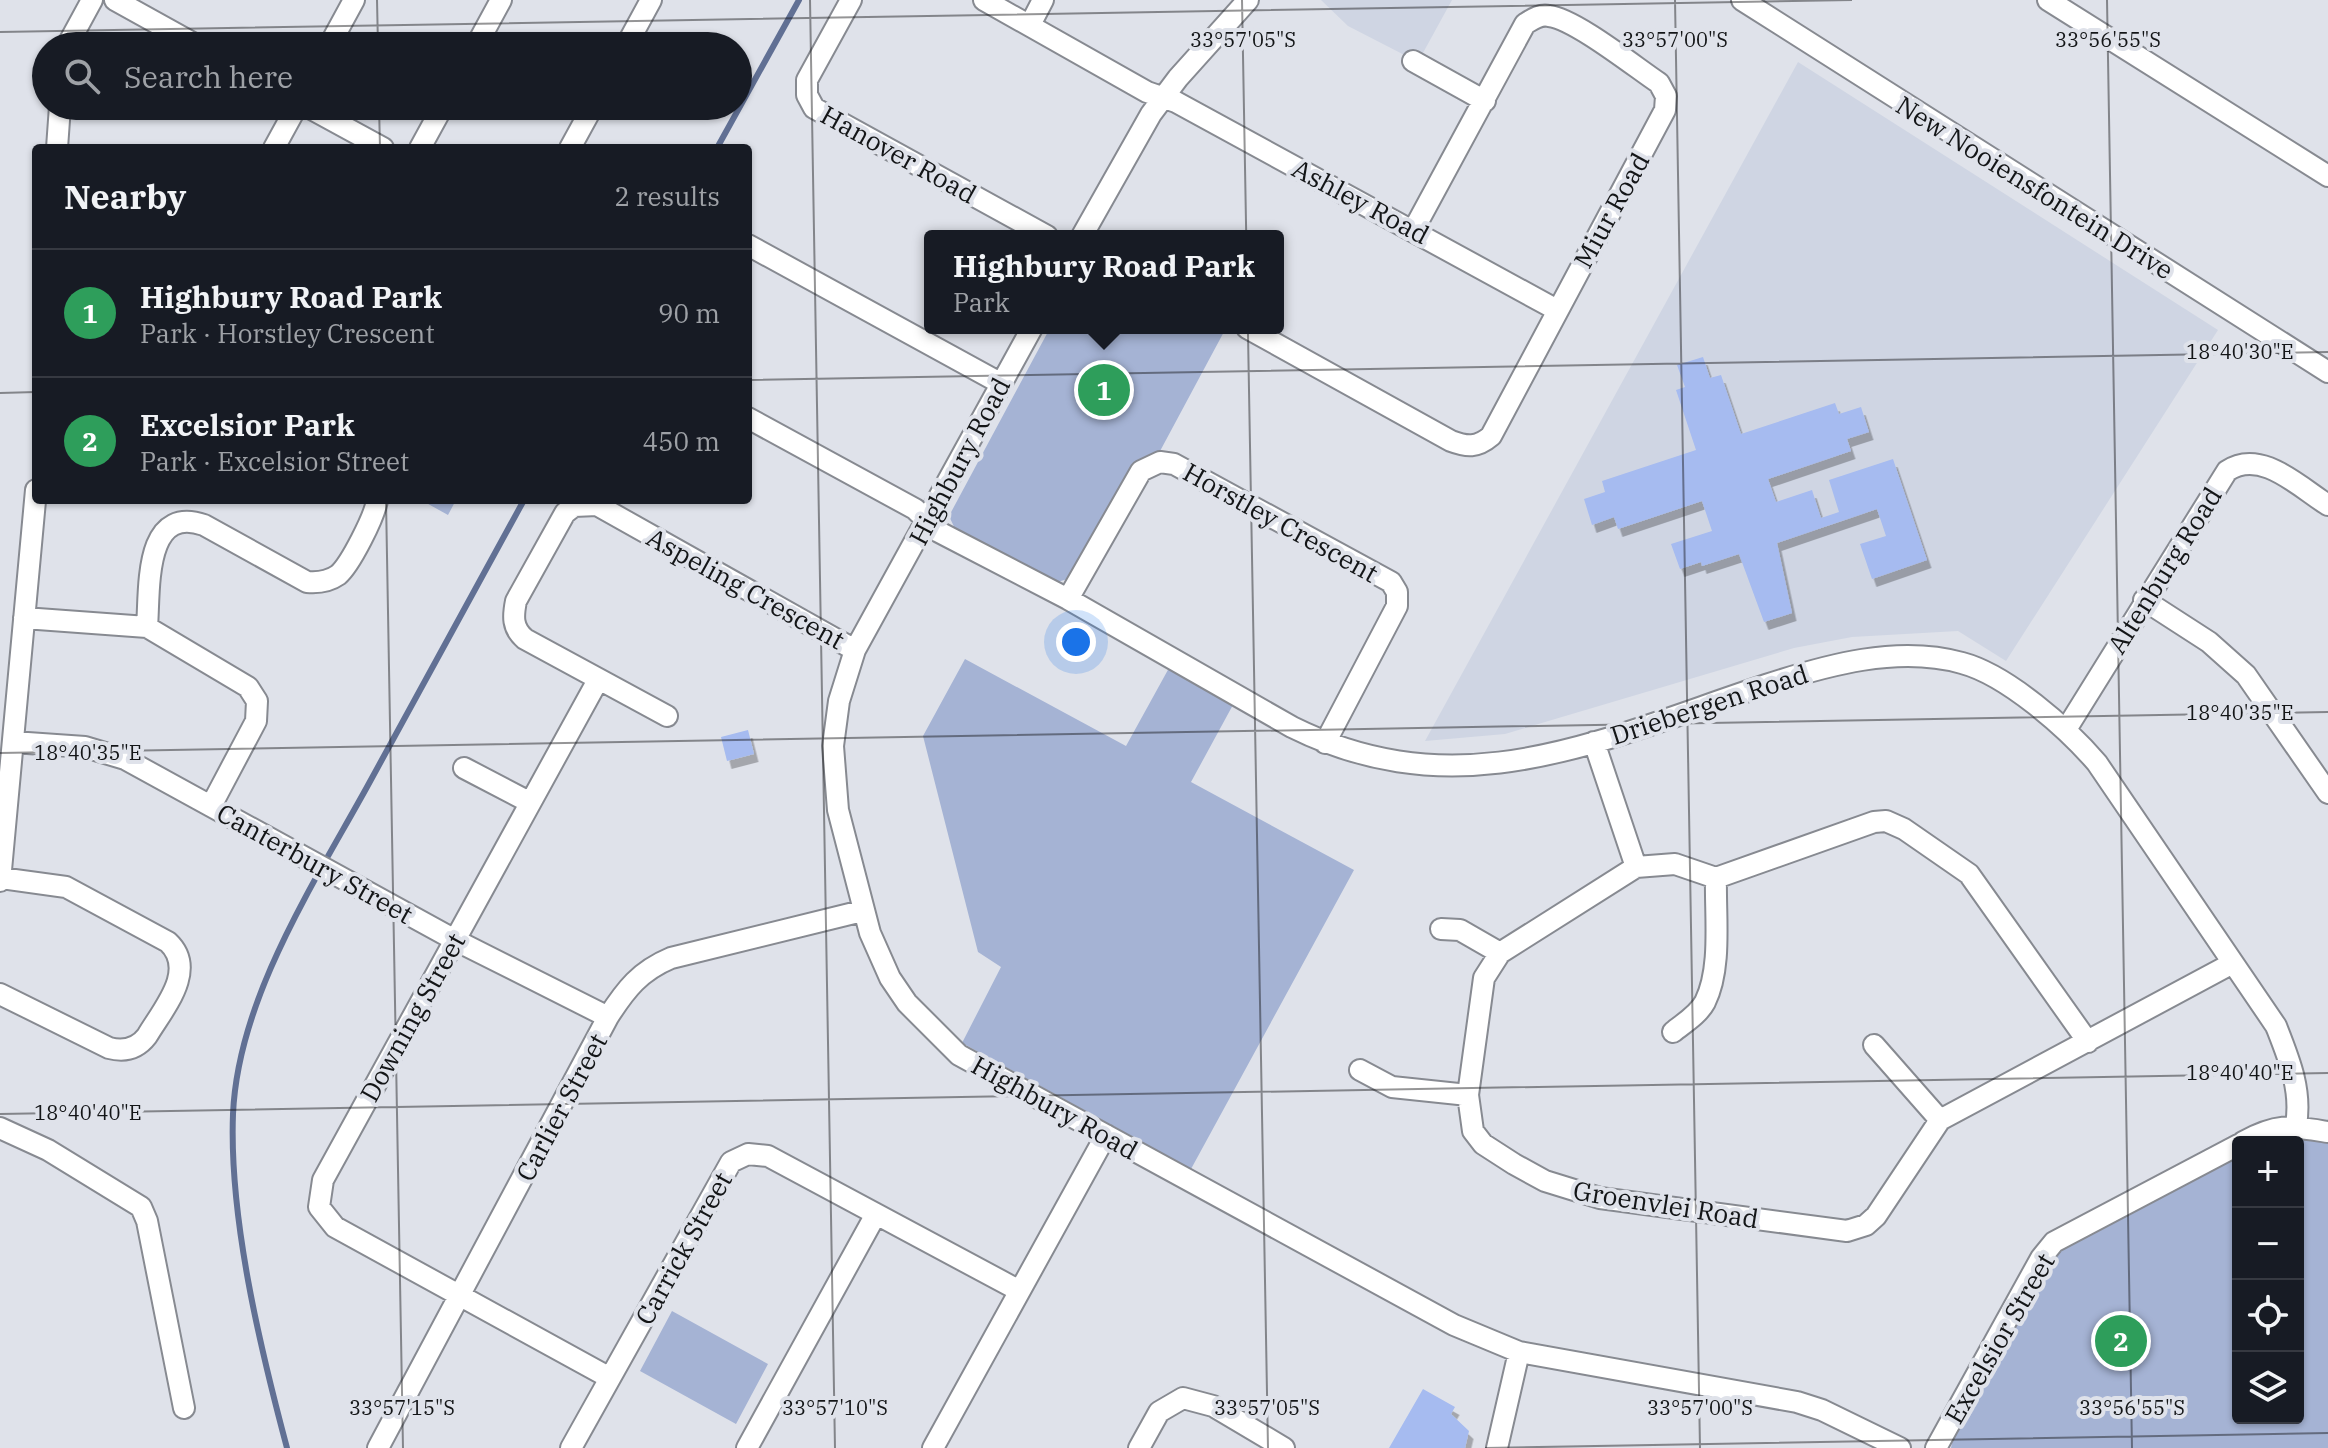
<!DOCTYPE html>
<html lang="en">
<head>
<meta charset="utf-8">
<style>
	:root { --surface:#171b24; --page:#20242c; --text:#f1f3f6; --muted:#9ea1a6; --line:#363941; --accent:#ea580c }
	body { margin:0; font-family:"IBM Plex Serif",serif; background:var(--page); color:var(--text) }
	.controls { position:absolute; right:24px; bottom:24px; display:grid; overflow:hidden; border-radius:8px; box-shadow:0 2px 6px #0004 }
	.controls button { width:72px; height:72px; display:grid; place-items:center; padding:0; border:0; border-bottom:2px solid var(--line); background:var(--surface); color:var(--text); font:40px sans-serif }
	.you { position:absolute; left:1076px; top:642px; width:28px; height:28px; margin:-20px; border:6px solid #fff; border-radius:50%; background:#1a73e8; box-shadow:0 0 0 12px #1a73e833 }
	.badge { display:grid; place-items:center; width:52px; height:52px; border-radius:50%; background:var(--accent); color:#fff; font-size:26px; font-weight:700 }
	.pin { position:absolute; translate:-50% -50%; border:4px solid #fff; box-shadow:0 2px 8px #0006 }
	.popup { position:absolute; left:924px; top:230px; width:360px; height:104px; box-sizing:border-box; display:grid; place-content:center; border-radius:8px; background:var(--surface); filter:drop-shadow(0 2px 6px #0005); font-size:26px; white-space:nowrap; color:var(--muted) }
	.popup b { font-size:30px; color:var(--text) }
	.popup::after { content:''; position:absolute; left:50%; top:100%; margin-left:-16px; border:16px solid transparent; border-top-color:var(--surface) }
	.list { margin:0; padding:0; list-style:none }
	h2 { display:flex; justify-content:space-between; align-items:center; height:104px; margin:0; padding:0 32px; font-size:34px }
	h2 small { font-size:26px; font-weight:400; color:var(--muted) }
	.list li { display:grid; grid-template-columns:52px 1fr auto; gap:24px; align-items:center; box-sizing:border-box; height:128px; padding:0 32px; border-top:2px solid var(--line) }
	.list b { display:block; font-size:30px; white-space:nowrap }
	.list p { margin:0; font-size:26px; white-space:nowrap; color:var(--muted) }
	.list em { font-size:26px; font-style:normal; color:var(--muted) }
	.icon { flex:none; width:44px; height:44px; fill:none; stroke:currentColor; stroke-width:2; stroke-linecap:round; stroke-linejoin:round }
	.map { position:relative; flex:none; width:2328px; height:1448px; overflow:hidden }
	.search { position:absolute; background:var(--surface); box-shadow:0 2px 6px #0004; left:32px; top:32px; width:720px; height:88px; display:flex; align-items:center; gap:20px; box-sizing:border-box; padding:0 28px; border-radius:44px; color:var(--muted); font-size:30px }
	.panel { position:absolute; background:var(--surface); box-shadow:0 2px 6px #0004; left:32px; top:144px; width:720px; height:360px; border-radius:8px }
	.map>svg:first-child { display:block }
	.built { fill:#cfd5e3 }
	.green { fill:#a5b3d4 }
	.lines { fill:none; stroke-linecap:round; stroke-linejoin:round }
	.stream { stroke:#617094; stroke-width:6 }
	.building { fill:#a6bbf0; filter:url(#shadow) }
	.minor-casing { stroke:#878a91; stroke-width:24 }
	.minor { stroke:#fff; stroke-width:20 }
	.ticks { fill:none; stroke:#131517; stroke-width:2; stroke-opacity:0.45 }
	.labels { text-anchor:middle; dominant-baseline:central; stroke-width:8; stroke-linejoin:round; paint-order:stroke }
	.street-label { font-size:26px; fill:#131517; stroke:#dfe2ea }
	.ticks-label { font-size:20px; text-anchor:middle; fill:#131517; stroke:#dfe2ea; stroke-width:8; stroke-linejoin:round; paint-order:stroke }
</style>
</head>
<body>
<div class="map">
<svg width="2328" height="1448" viewBox="0 0 2328 1448">
	<defs>
		<filter id="shadow"><feDropShadow dx="4.5" dy="8" stdDeviation="0" flood-color="#0004"/></filter>
	</defs>
	<rect width="100%" height="100%" fill="#dfe2ea"/>
	<!-- built -->
	<path class="built" d="M 1321,0 L 1452,0 L 1418,62 L 1348,26 Z
		M 1798,62 L 2218,330 L 2006,661 L 1958,631 L 1852,637 L 1794,648 L 1505,734 L 1425,741 Z"/>
	<!-- green -->
	<path class="green" d="M 1050,328 L 1226,328 L 1159,453 L 1068,579 L 1057,582 L 956,531 L 949,516 Z
		M 421,500 L 456,500 L 448,515 Z
		M 965,659 L 1126,746 L 1169,668 L 1234,703 L 1191,782 L 1354,870 L 1191,1169 L 962,1043 L 1001,967 L 978,952 L 923,736 Z
		M 2279,1136 L 2328,1140 L 2328,1448 L 1951,1448 L 1954,1433 L 2047,1263 L 2058,1250 L 2238,1154 L 2238,1418 L 2298,1418 L 2298,1142 L 2262,1142 Z
		M 672,1311 L 768,1364 L 736,1424 L 640,1371 Z"/>
	<g class="lines">
		<!-- stream -->
		<path class="stream" d="M 717,148 L 799,0
			M 287,1448 C 260,1347 229,1218 233,1114 C 238,999 313,885 367,787 C 419,691 472,596 524,500"/>
	</g>
	<!-- building -->
	<path class="building" d="M 1703,357 L 1710,378 L 1721,375 L 1741,434 L 1835,403 L 1839,414 L 1861,407 L 1869,432 L 1847,439 L 1851,451 L 1768,479 L 1776,502 L 1812,490 L 1821,518 L 1839,512 L 1829,480 L 1893,459 L 1927,560 L 1872,579 L 1860,544 L 1886,536 L 1877,509 L 1777,543 L 1792,613 L 1764,622 L 1739,554 L 1702,566 L 1701,562 L 1680,569 L 1671,544 L 1712,531 L 1702,501 L 1618,529 L 1614,517 L 1592,525 L 1584,499 L 1605,492 L 1602,481 L 1696,450 L 1676,390 L 1685,387 L 1677,365 Z
		M 748,730 L 754,754 L 727,761 L 721,737 Z
		M 1423,1389 L 1455,1407 L 1451,1414 L 1469,1431 L 1465,1448 L 1389,1448 Z"/>
	<g class="lines">
		<defs>
			<path id="minor" d="M 115,0 L 198,46
				M 851,0 L 807,80 L 807,95 L 814,108 L 1047,236
				M 984,0 L 1147,92 L 1176,102 L 1557,310
				M 1742,0 L 2328,372
				M 2048,0 L 2328,176
				M 1030,25 L 1043,0
				M 67,46 L 92,0
				M 329,46 L 354,0
				M 476,46 L 501,0
				M 626,46 L 651,0
				M 1413,61 L 1485,101
				M 306,106 L 383,148
				M 57,148 L 60,106
				M 274,148 L 297,106
				M 420,148 L 443,106
				M 570,148 L 593,106
				M 1082,236 L 1151,114 L 1178,78 L 1248,0
				M 748,245 L 1000,383
				M 1032,328 L 855,650 L 839,701 L 833,746 L 838,810 L 870,933 L 890,978 L 907,1003 L 959,1055 L 1454,1325 L 1519,1352 L 1797,1402 L 1822,1410 L 1900,1448
				M 1247,328 L 1451,441 C 1467,447 1477,448 1491,436 L 1665,110 L 1666,96 L 1659,83 C 1635,67 1575,19 1549,16 C 1540,14 1533,19 1525,24 L 1414,229
				M 748,418 L 915,509 L 939,532 L 1068,599 L 1292,727 C 1461,811 1602,739 1766,685 C 1827,665 1898,645 1962,663 C 2007,675 2067,728 2097,763 L 2276,1026 C 2289,1059 2302,1090 2296,1125
				M 1068,599 L 1141,471 L 1160,462 L 1174,464 L 1391,582 L 1397,592 L 1397,606 L 1325,743
				M 2144,600 L 2209,642 L 2246,675 L 2328,793
				M 24,618 L 147,627 L 248,687 L 257,701 L 256,721 L 211,806
				M 147,627 C 150,591 143,504 204,525 L 307,582 C 318,583 328,582 338,575 C 350,565 375,516 377,500
				M 598,680 L 323,1180 L 319,1207 L 335,1227 L 610,1378
				M 667,716 L 525,639 C 512,628 513,616 516,601 L 565,513 L 574,506 L 597,505 L 855,650
				M 2067,728 L 2227,471 C 2261,448 2299,487 2328,505
				M 13,742 L 85,747 L 125,759 L 455,940 L 608,1017
				M 1594,742 L 1636,867
				M 464,768 L 529,802
				M 0,881 L 36,490
				M 1441,929 L 1460,930 L 1500,953
				M 0,994 L 109,1048 C 124,1052 137,1049 147,1036 C 163,1009 198,970 168,942 L 66,887 L 0,878
				M 1673,1032 C 1684,1023 1698,1015 1705,1002 C 1722,968 1715,916 1716,878
				M 2088,1042 L 1969,874 L 1904,829 L 1886,821 L 1874,822 L 1716,878 L 1675,864 L 1636,867 L 1500,953 L 1484,978 L 1468,1095 L 1473,1131 L 1483,1144 L 1514,1164 L 1545,1181 L 1600,1198 L 1847,1231 L 1866,1225 L 1876,1216 L 1940,1120 L 2231,964
				M 1874,1045 L 1940,1120
				M 1360,1070 L 1392,1087 L 1468,1095
				M 0,1128 L 48,1150 L 141,1207 L 147,1221 L 184,1408
				M 2243,1142 C 2278,1123 2290,1126 2328,1132
				M 378,1448 L 608,1017 C 626,989 640,971 671,958 L 862,911
				M 571,1448 L 731,1162 L 748,1154 L 768,1156 L 1018,1290
				M 747,1448 L 876,1214
				M 933,1448 L 1106,1135
				M 1139,1448 L 1159,1412 L 1183,1398 L 1213,1406 L 1284,1448
				M 1497,1448 L 1519,1352
				M 1936,1448 L 2041,1258 L 2054,1242 L 2238,1145"/>
		</defs>
		<!-- minor casing -->
		<use href="#minor" class="minor-casing"/>
		<!-- minor -->
		<use href="#minor" class="minor"/>
	</g>
	<!-- ticks -->
	<path class="ticks" d="M 377,0 L 378,46M 810,0 L 835,1448M 1242,0 L 1268,1448M 1675,0 L 1700,1448M 2107,0 L 2132,1448M 0,32 L 1852,0M 379,106 L 380,148M 748,380 L 2328,352M 0,393 L 36,392M 386,500 L 403,1448M 0,753 L 2328,712M 0,1114 L 2328,1073M 1485,1448 L 2328,1433"/>
	<g class="labels">
		<!-- street labels -->
		<g class="street-label">
			<text transform="translate(899 154) rotate(29)">Hanover Road</text>
			<text transform="translate(2035 187) rotate(32)">New Nooiensfontein Drive</text>
			<text transform="translate(1361 201) rotate(28)">Ashley Road</text>
			<text transform="translate(1611 210) rotate(-61)">Miur Road</text>
			<text transform="translate(959 461) rotate(-62)">Highbury Road</text>
			<text transform="translate(1281 522) rotate(29)">Horstley Crescent</text>
			<text transform="translate(2164 570) rotate(-58)">Altenburg Road</text>
			<text transform="translate(746 588) rotate(29)">Aspeling Crescent</text>
			<text transform="translate(1709 704) rotate(-18)">Driebergen Road</text>
			<text transform="translate(315 863) rotate(29)">Canterbury Street</text>
			<text transform="translate(412 1017) rotate(-61)">Downing Street</text>
			<text transform="translate(561 1107) rotate(-62)">Carlier Street</text>
			<text transform="translate(1055 1107) rotate(29)">Highbury Road</text>
			<text transform="translate(1666 1204) rotate(9)">Groenvlei Road</text>
			<text transform="translate(683 1248) rotate(-61)">Carrick Street</text>
			<text transform="translate(1999 1338) rotate(-60)">Excelsior Street</text>
		</g>
	</g>
	<g class="ticks-label">
		<text x="1243" y="47">33°57'05"S</text>
		<text x="1675" y="47">33°57'00"S</text>
		<text x="2108" y="47">33°56'55"S</text>
		<text x="2240" y="359">18°40'30"E</text>
		<text x="2240" y="720">18°40'35"E</text>
		<text x="88" y="760">18°40'35"E</text>
		<text x="2240" y="1080">18°40'40"E</text>
		<text x="88" y="1120">18°40'40"E</text>
		<text x="402" y="1415">33°57'15"S</text>
		<text x="835" y="1415">33°57'10"S</text>
		<text x="1267" y="1415">33°57'05"S</text>
		<text x="1700" y="1415">33°57'00"S</text>
		<text x="2132" y="1415">33°56'55"S</text>
	</g>
</svg>
<div class="controls">
<button>+</button>
<button>−</button>
<button><svg class="icon" aria-label="locate" viewBox="0 0 24 24"><circle cx="12" cy="12" r="6"/><path d="M12 2v4M12 18v4M2 12h4M18 12h4"/></svg></button>
<button><svg class="icon" aria-label="layers" viewBox="0 0 24 24"><path d="M12 4l9 5-9 5-9-5zM3 14l9 5 9-5"/></svg></button>
</div>
<div class="you"></div>
<div class="pin badge" style="left:1104px;top:390px;background:#2e9e5b">1</div>
<div class="popup"><b>Highbury Road Park</b>Park</div>
<div class="pin badge" style="left:2121px;top:1341px;background:#2e9e5b">2</div>
<div class="search"><svg class="icon" aria-label="search" viewBox="0 0 24 24"><circle cx="10" cy="10" r="6"/><path d="M15 15l6 6"/></svg>Search here</div>
<section class="panel">
<h2>Nearby<small>2 results</small></h2>
<ul class="list">
<li><span class="badge" style="background:#2e9e5b">1</span><div><b>Highbury Road Park</b><p>Park · Horstley Crescent</p></div><em>90 m</em></li>
<li><span class="badge" style="background:#2e9e5b">2</span><div><b>Excelsior Park</b><p>Park · Excelsior Street</p></div><em>450 m</em></li>
</ul>
</section>
</div>
</body>
</html>
